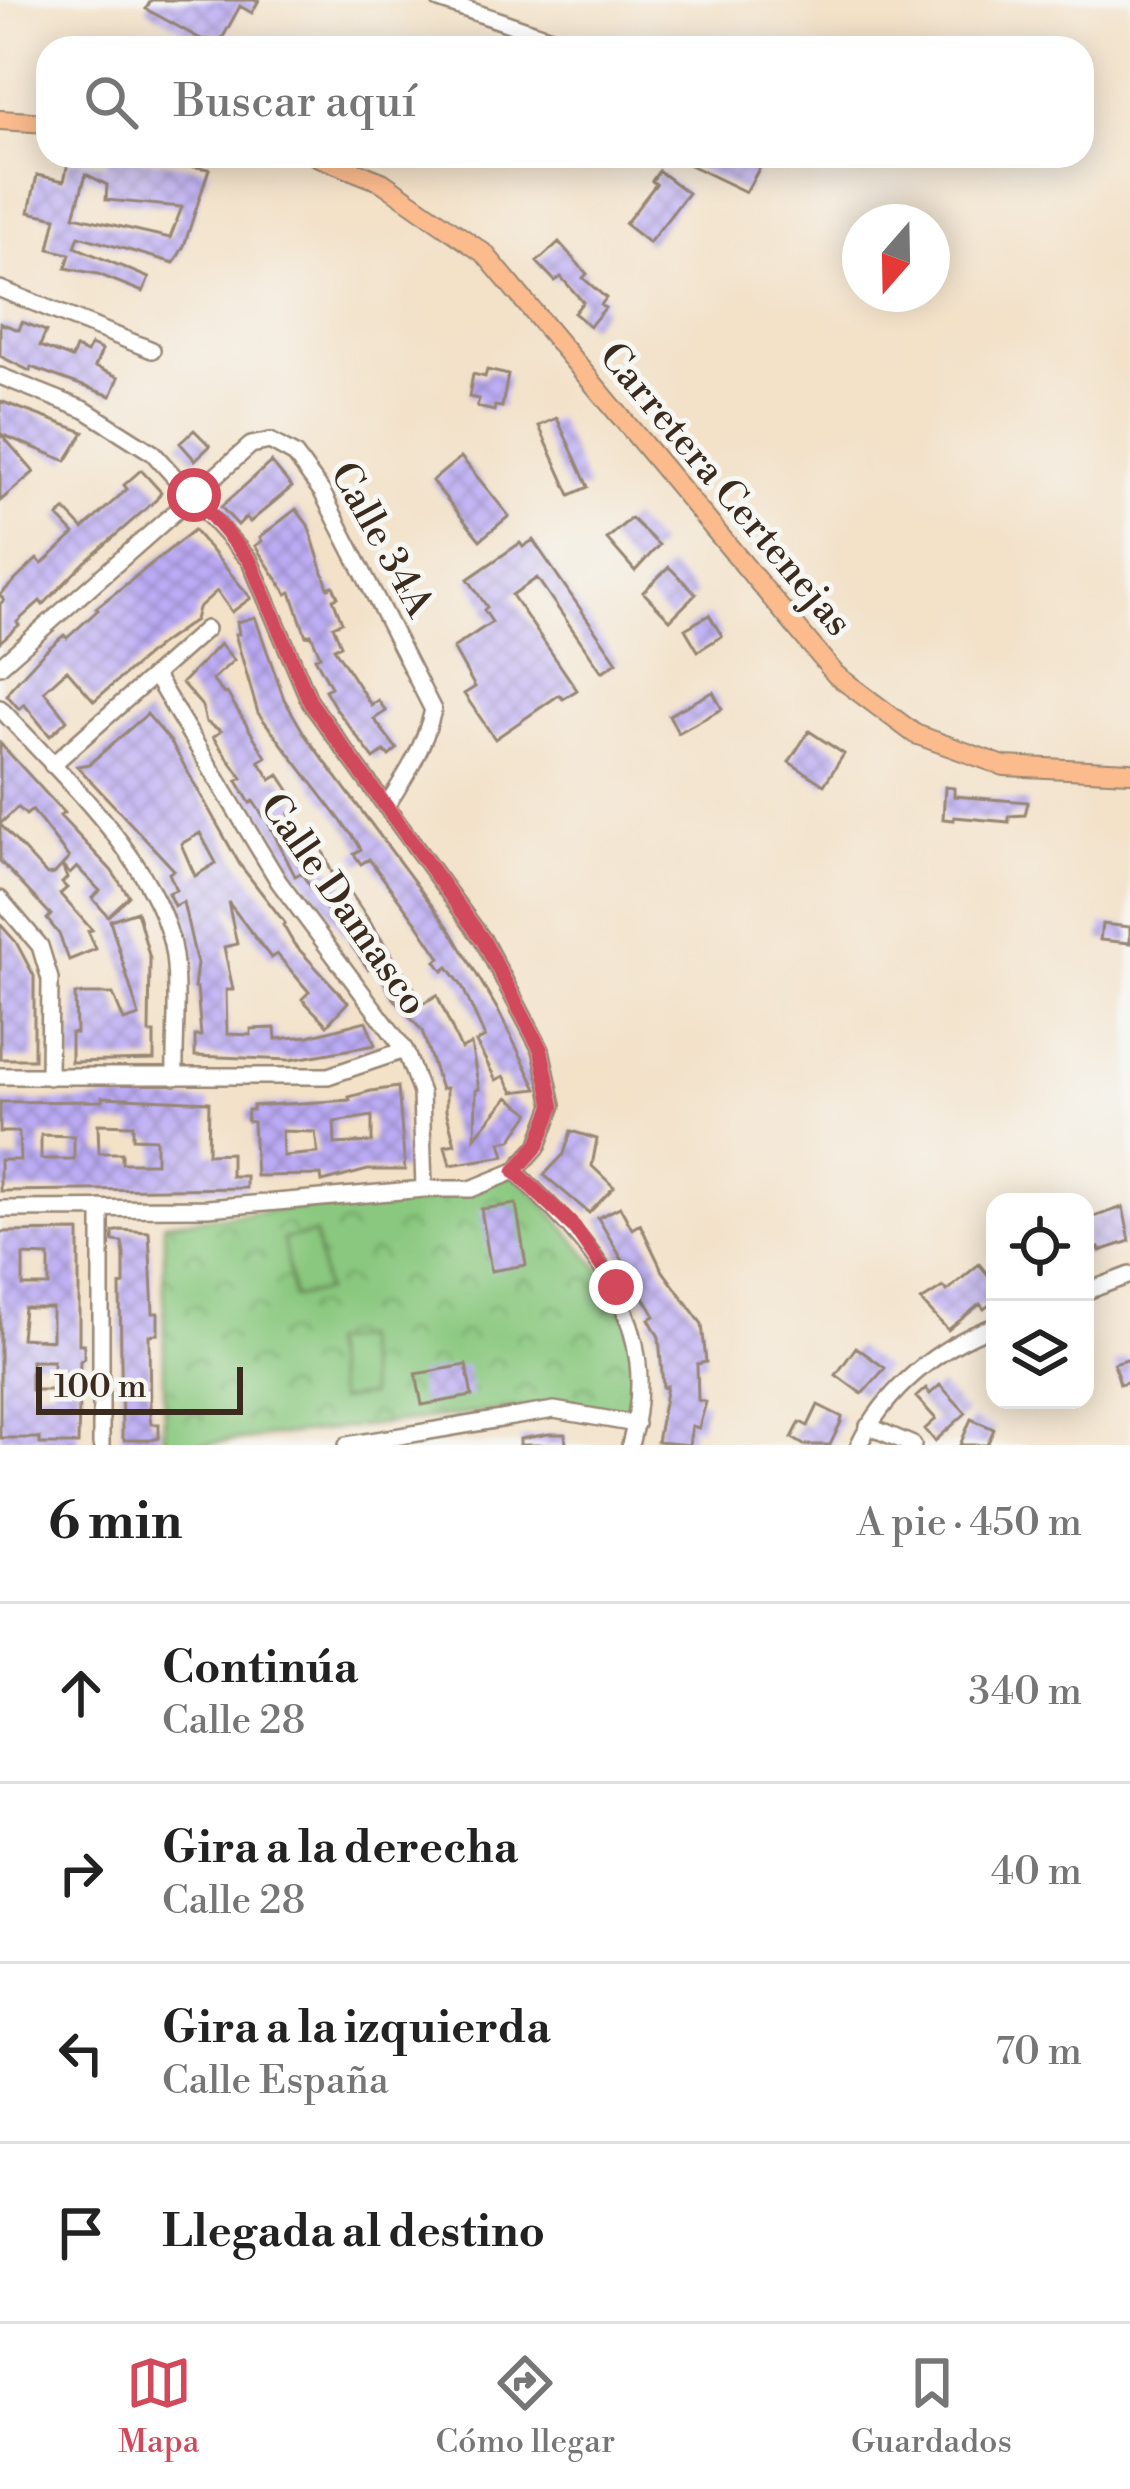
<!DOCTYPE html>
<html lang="es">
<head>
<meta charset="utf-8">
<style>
	:root { --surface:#fff; --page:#f6f6f6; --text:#222; --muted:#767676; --line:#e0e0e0; --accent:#d1495b }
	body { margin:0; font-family:"Libre Bodoni",serif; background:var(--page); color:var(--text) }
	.controls { position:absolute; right:36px; bottom:36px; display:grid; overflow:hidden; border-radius:24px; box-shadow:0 6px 30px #0003 }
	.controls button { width:108px; height:108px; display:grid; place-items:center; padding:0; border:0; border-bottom:3px solid var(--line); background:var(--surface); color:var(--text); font:60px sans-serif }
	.compass { position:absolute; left:842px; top:204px; width:108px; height:108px; border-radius:50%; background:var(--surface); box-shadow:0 6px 30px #0003; rotate:200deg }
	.scale { position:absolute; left:36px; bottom:30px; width:207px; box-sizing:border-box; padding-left:12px; border:6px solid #3b2a1e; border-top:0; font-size:33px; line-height:42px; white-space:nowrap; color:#3b2a1e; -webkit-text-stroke:9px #f6f6f2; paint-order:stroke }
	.stop { position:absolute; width:36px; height:36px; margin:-27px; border:9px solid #d1495b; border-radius:50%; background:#fff }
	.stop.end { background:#d1495b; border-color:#fff; box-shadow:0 3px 12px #0008 }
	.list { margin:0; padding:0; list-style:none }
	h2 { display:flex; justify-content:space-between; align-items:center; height:156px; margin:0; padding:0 48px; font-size:51px }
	h2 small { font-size:39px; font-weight:400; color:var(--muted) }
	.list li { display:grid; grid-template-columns:78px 1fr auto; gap:36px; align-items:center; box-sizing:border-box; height:180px; padding:0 48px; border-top:3px solid var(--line) }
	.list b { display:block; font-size:45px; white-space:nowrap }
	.list p { margin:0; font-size:39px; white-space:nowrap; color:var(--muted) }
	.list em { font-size:39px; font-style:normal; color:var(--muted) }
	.icon { flex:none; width:66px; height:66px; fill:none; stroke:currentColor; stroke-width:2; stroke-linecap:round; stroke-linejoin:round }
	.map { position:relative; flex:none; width:1130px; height:1445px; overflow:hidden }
	.search { position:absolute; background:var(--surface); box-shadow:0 6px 30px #0003; left:36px; right:36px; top:36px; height:132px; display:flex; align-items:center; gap:30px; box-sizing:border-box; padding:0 42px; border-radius:36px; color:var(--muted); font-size:45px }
	.sheet { height:876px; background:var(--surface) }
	nav { display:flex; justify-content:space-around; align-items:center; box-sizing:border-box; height:168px; border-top:3px solid var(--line); background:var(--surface); font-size:33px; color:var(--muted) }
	nav a { display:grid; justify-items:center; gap:6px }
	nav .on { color:var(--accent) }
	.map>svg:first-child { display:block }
	.park { fill:url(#park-crowns); stroke:#62794e; stroke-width:3 }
	.pitch { fill:#89c87e; stroke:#62794e; stroke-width:3 }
	.building { fill:url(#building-cross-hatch); fill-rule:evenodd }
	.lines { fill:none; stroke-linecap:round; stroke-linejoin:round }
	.minor-casing { stroke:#978673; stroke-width:20 }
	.major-casing { stroke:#978673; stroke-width:22 }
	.minor { stroke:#fff; stroke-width:15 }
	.major { stroke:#fbbb8d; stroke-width:18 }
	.route { stroke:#d1495b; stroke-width:15 }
	.labels { text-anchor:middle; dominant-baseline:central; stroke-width:10; stroke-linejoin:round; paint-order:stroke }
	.street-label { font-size:39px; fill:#3b2a1e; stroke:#f6f6f2 }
</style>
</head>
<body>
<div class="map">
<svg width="1130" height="1445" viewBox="0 0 1130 1445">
	<defs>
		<pattern id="park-crowns" width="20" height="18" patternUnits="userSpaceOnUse" patternTransform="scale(3)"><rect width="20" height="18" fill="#89c87e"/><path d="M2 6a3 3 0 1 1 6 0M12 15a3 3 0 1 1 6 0" fill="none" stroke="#71a367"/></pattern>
		<pattern id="building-cross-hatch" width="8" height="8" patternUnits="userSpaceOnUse" patternTransform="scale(3)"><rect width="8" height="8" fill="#bcabf5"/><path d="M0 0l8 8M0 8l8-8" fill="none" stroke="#9a8bc6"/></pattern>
	</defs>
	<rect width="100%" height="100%" fill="#f6f6f2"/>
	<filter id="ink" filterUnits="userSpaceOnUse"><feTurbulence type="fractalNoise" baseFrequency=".00833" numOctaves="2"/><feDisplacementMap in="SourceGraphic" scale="24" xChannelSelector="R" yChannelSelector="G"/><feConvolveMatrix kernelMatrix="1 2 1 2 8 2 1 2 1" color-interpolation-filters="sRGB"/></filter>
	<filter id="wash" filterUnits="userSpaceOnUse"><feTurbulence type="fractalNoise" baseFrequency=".004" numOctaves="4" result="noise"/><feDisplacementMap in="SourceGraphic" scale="48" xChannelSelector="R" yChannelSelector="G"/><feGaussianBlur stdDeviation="2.7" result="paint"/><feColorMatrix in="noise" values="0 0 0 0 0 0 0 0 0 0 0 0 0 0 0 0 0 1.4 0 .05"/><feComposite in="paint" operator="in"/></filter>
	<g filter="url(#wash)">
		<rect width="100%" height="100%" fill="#f3e1c8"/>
		<!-- park -->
		<path class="park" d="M 515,1171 L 616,1287 L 641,1357 L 626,1413 L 558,1404 L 195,1445 L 164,1445 L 164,1223 L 481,1185 Z"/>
		<!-- pitch -->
		<path class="pitch" d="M 315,1234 L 325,1291 L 293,1297 L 283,1239 Z
			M 360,1337 L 370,1395 L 338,1400 L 328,1343 Z"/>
		<g id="blocks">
			<!-- building -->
			<path class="building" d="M 151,0 L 259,0 L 252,13 L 240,6 L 217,48 L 146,9 Z
				M 118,156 L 209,169 L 184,246 L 174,263 L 79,236 L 75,247 L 149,278 L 143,292 L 98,274 L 66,268 L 70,254 L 49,249 L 56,218 L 29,212 L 37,175 L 64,181 L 69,158 L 106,165 L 107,157 ZM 86,174 L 107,185 L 106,200 L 182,207 L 170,238 L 74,216 Z
				M 671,156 L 740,156 L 760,167 L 746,192 Z
				M 659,171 L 688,193 L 649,243 L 625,224 L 656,184 L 652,181 Z
				M 559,242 L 587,274 L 583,278 L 606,298 L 601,305 L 605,308 L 590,326 L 574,313 L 583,302 L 561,277 L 555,281 L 537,262 Z
				M 22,322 L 46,331 L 40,346 L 72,358 L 76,348 L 87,353 L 91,345 L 102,350 L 95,367 L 119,377 L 111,396 L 31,367 L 30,371 L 0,356 L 0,323 L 19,330 Z
				M 487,370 L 508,375 L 502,407 L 495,406 L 494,411 L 477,407 L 479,399 L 469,397 L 473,374 L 485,377 Z
				M 0,401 L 84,432 L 66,461 L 1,434 L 34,472 L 0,501 Z
				M 557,418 L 588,487 L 570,495 L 539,426 Z
				M 194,430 L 210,446 L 195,460 L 180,443 Z
				M 461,457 L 509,516 L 480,540 L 432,481 Z
				M 271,462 L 292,487 L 250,522 L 246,517 L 238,525 L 221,507 Z
				M 141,470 L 161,492 L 156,500 L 85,562 L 43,605 L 40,601 L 17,622 L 19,625 L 0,642 L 0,604 L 4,600 L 0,595 L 37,559 L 42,564 L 74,534 L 58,517 L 65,510 L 83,529 L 127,489 L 124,485 Z
				M 296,509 L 308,525 L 328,588 L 333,586 L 338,597 L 333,599 L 342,622 L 333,626 L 341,645 L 334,648 L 371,705 L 378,700 L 386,711 L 374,719 L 397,749 L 389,756 L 385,751 L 374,759 L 336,709 L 325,690 L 331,687 L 315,658 L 320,656 L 311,634 L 306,636 L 291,592 L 287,594 L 255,546 L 262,541 L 260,537 Z
				M 631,518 L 659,545 L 635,571 L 607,539 Z
				M 194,530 L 251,598 L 232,612 L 217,591 L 198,608 L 195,620 L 158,646 L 94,701 L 67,670 L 44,691 L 67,720 L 50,736 L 24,704 L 19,709 L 7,695 L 10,689 L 44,652 L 64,635 L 67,638 L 98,610 L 96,608 Z
				M 533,540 L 617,662 L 602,672 L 537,578 L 512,595 L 577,690 L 563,699 L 559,695 L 495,739 L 464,694 L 475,687 L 453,648 L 492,622 L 484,610 L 487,607 L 468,579 L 520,543 L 523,547 Z
				M 669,567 L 696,594 L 670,620 L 643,592 Z
				M 709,615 L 722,636 L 698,651 L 685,629 Z
				M 255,617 L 284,699 L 305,735 L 451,931 L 499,1012 L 537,1089 L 513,1092 L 504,1076 L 496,1080 L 476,1042 L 485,1037 L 462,986 L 448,967 L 443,971 L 436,961 L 440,958 L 416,922 L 369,859 L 361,864 L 354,854 L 361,849 L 355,839 L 258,713 L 235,634 L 239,634 L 237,622 Z
				M 220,644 L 234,660 L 212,680 L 224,694 L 227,693 L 266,757 L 259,761 L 271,780 L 279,775 L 300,807 L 289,814 L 306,844 L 312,840 L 315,846 L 320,844 L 332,873 L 336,871 L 424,1003 L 437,995 L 461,1049 L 471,1044 L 479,1089 L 476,1090 L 475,1137 L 508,1097 L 530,1113 L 511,1140 L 501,1142 L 505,1156 L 450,1165 L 445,1146 L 455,1144 L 446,1111 L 446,1088 L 441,1089 L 422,1031 L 391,995 L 375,965 L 368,969 L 301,873 L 295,876 L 270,826 L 253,801 L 250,803 L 237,781 L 242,778 L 213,737 L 221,731 L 206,722 L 202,706 L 182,683 Z
				M 713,692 L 722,709 L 678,733 L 669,715 Z
				M 147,714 L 171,742 L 240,865 L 285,923 L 283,925 L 294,944 L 348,1002 L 327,1025 L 302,999 L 309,992 L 277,954 L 271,958 L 228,902 L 237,944 L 224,947 L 233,990 L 226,990 L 227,1034 L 251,1035 L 251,1029 L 275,1028 L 276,1039 L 309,1036 L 366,1021 L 375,1045 L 290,1060 L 195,1056 L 195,1036 L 201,1036 L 197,988 L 194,988 L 197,964 L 183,902 L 174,906 L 168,893 L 176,890 L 169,873 L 174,870 L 77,766 L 89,764 ZM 200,833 L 216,863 L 195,876 L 181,844 Z
				M 809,731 L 844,754 L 824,785 L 789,762 Z
				M 0,743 L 64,813 L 60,816 L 111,870 L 129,896 L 108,916 L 92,898 L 100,891 L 77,867 L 70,874 L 62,866 L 67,878 L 62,883 L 67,888 L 60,894 L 92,930 L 88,931 L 96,949 L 69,960 L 59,934 L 47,919 L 51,915 L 0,861 L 0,824 L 47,875 L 54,874 L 69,858 L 32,810 L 26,815 L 18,807 L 0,824 Z
				M 945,787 L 954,788 L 954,796 L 1028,802 L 1025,815 L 1009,816 L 1009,822 L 954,817 L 954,820 L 943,819 Z
				M 137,911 L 150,959 L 149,1033 L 154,1033 L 154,1060 L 71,1062 L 71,1033 L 76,1033 L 75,994 L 113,994 L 124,1021 L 139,1016 L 110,920 Z
				M 0,924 L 16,942 L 34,976 L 34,1059 L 0,1059 Z
				M 1102,924 L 1130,927 L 1130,943 L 1100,940 Z
				M 398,1087 L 405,1170 L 368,1170 L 322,1182 L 321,1175 L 256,1176 L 253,1122 L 247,1121 L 248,1110 L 253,1110 L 253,1106 L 350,1100 L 349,1097 L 371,1091 ZM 372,1116 L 372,1142 L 335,1144 L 334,1122 ZM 282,1131 L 315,1132 L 318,1153 L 283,1156 Z
				M 102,1097 L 209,1102 L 208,1154 L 231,1153 L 231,1176 L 246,1176 L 246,1188 L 0,1191 L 0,1160 L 20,1160 L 19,1132 L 0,1132 L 0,1102 L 102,1101 ZM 98,1124 L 133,1125 L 133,1138 L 156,1139 L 156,1163 L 122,1163 L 122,1153 L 99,1153 ZM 41,1135 L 74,1136 L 74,1159 L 41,1159 Z
				M 571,1131 L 597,1139 L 592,1166 L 614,1187 L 589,1213 L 544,1175 L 564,1154 Z
				M 516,1204 L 526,1265 L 491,1271 L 481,1209 Z
				M 620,1207 L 632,1229 L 640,1224 L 662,1270 L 702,1324 L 706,1362 L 697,1364 L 698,1400 L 706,1402 L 699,1428 L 692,1426 L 689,1445 L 657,1442 L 667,1386 L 663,1387 L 659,1337 L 649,1319 L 655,1316 L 598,1218 Z
				M 1123,1207 L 1130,1241 L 1100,1251 L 1099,1248 L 1085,1256 L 1085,1220 Z
				M 120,1230 L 149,1232 L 153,1313 L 158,1313 L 158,1334 L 149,1335 L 150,1417 L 151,1424 L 159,1424 L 159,1438 L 151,1440 L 124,1440 L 122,1435 L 120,1285 L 124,1284 L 124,1254 L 122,1242 L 113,1241 L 113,1232 Z
				M 79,1231 L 79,1344 L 84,1344 L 84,1358 L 80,1361 L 78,1444 L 40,1444 L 40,1438 L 0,1438 L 0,1232 ZM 23,1255 L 49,1256 L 49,1286 L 23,1286 ZM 24,1308 L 52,1308 L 52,1340 L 21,1338 ZM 53,1361 L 53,1390 L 31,1390 L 31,1361 Z
				M 979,1264 L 995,1283 L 995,1301 L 984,1309 L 980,1304 L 948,1330 L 921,1301 L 943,1287 L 947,1291 Z
				M 856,1347 L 885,1368 L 862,1394 L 836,1375 Z
				M 1130,1358 L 1130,1381 L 1120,1384 L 1114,1363 Z
				M 466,1365 L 472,1396 L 422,1405 L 416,1374 Z
				M 940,1385 L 966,1413 L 935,1441 L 925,1429 L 936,1419 L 916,1397 L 926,1388 L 930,1394 Z
				M 818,1405 L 842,1417 L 841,1422 L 830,1445 L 804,1445 L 792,1438 L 800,1422 L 808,1426 Z
				M 971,1419 L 994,1429 L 987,1445 L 960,1445 Z
				M 549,1434 L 565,1434 L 566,1445 L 520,1445 L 520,1439 Z"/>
		</g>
	</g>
	<g filter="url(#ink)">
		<use href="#blocks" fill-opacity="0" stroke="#978673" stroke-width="3"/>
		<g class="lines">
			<defs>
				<path id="minor" d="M 439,0 L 580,48
					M 0,289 L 152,350
					M 0,376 L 85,410 L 153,453 L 250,561 L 310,702 L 483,940 L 541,1050 L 553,1105 L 538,1146 L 515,1171 L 471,1189 L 424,1189 L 208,1208 L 0,1209
					M 0,666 L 251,445 L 270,441 L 295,455 L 322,492 L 433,710 C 424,747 407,775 386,806
					M 155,676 L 279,882 L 405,1050 L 421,1093 L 424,1189
					M 0,708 C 59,773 162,865 174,956 C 179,995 174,1038 175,1077
					M 52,765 L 206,629
					M 0,899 L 40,946 L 50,979 L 49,1077
					M 0,1076 L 328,1076 L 405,1050
					M 515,1171 C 597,1250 664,1323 630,1445
					M 101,1208 L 101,1445
					M 1085,1292 L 1130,1275
					M 868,1426 L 913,1445
					M 347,1445 L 554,1410 L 636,1424
					M 859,1445 C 885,1390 939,1346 995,1326"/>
				<path id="major" d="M 0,120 L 48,123
					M 316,156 L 382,182 L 485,254 L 836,675 L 915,734 L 1004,766 L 1130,772"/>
			</defs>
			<!-- minor casing -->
			<use href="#minor" class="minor-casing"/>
			<!-- major casing -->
			<use href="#major" class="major-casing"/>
			<!-- minor -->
			<use href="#minor" class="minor"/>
			<!-- major -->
			<use href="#major" class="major"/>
		</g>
	</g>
	<g class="lines" filter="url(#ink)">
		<!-- route -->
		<path class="route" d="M 194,495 L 250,561 L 310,702 L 483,940 L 541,1050 L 553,1106 L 538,1145 L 515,1171 L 574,1227 L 616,1287"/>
	</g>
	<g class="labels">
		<!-- street labels -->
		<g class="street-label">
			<text transform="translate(725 490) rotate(50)">Carretera Certenejas</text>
			<text transform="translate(381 540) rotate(61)">Calle 34A</text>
			<text transform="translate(343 905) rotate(55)">Calle Damasco</text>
		</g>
	</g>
</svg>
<div class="controls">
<button><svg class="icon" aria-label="locate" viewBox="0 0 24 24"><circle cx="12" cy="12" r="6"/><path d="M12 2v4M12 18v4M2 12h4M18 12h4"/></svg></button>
<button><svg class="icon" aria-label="layers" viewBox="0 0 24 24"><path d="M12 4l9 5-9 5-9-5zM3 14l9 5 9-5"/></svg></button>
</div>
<svg class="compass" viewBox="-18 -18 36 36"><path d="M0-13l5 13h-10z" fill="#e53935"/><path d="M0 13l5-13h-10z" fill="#767676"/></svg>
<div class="scale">100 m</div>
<div class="stop" style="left:194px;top:495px"></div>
<div class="stop end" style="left:616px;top:1287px"></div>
<div class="search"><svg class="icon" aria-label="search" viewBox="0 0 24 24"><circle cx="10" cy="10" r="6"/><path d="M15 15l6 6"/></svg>Buscar aquí</div>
</div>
<section class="sheet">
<h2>6 min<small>A pie · 450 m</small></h2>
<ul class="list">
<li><svg class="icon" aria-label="ahead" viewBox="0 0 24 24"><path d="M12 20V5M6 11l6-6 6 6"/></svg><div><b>Continúa</b><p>Calle 28</p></div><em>340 m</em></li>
<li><svg class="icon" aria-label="right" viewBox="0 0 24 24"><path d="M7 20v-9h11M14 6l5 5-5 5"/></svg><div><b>Gira a la derecha</b><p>Calle 28</p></div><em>40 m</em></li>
<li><svg class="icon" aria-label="left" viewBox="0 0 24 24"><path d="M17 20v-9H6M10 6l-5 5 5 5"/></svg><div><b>Gira a la izquierda</b><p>Calle España</p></div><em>70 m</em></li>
<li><svg class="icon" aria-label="arrive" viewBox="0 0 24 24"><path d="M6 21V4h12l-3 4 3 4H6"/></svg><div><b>Llegada al destino</b></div></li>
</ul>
</section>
<nav>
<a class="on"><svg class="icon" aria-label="map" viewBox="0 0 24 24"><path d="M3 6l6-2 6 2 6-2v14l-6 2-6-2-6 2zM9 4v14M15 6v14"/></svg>Mapa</a>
<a><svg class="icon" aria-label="directions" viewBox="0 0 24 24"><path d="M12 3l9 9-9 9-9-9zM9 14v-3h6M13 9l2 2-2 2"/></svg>Cómo llegar</a>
<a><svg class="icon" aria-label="saved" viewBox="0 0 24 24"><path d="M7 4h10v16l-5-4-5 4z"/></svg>Guardados</a>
</nav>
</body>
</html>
